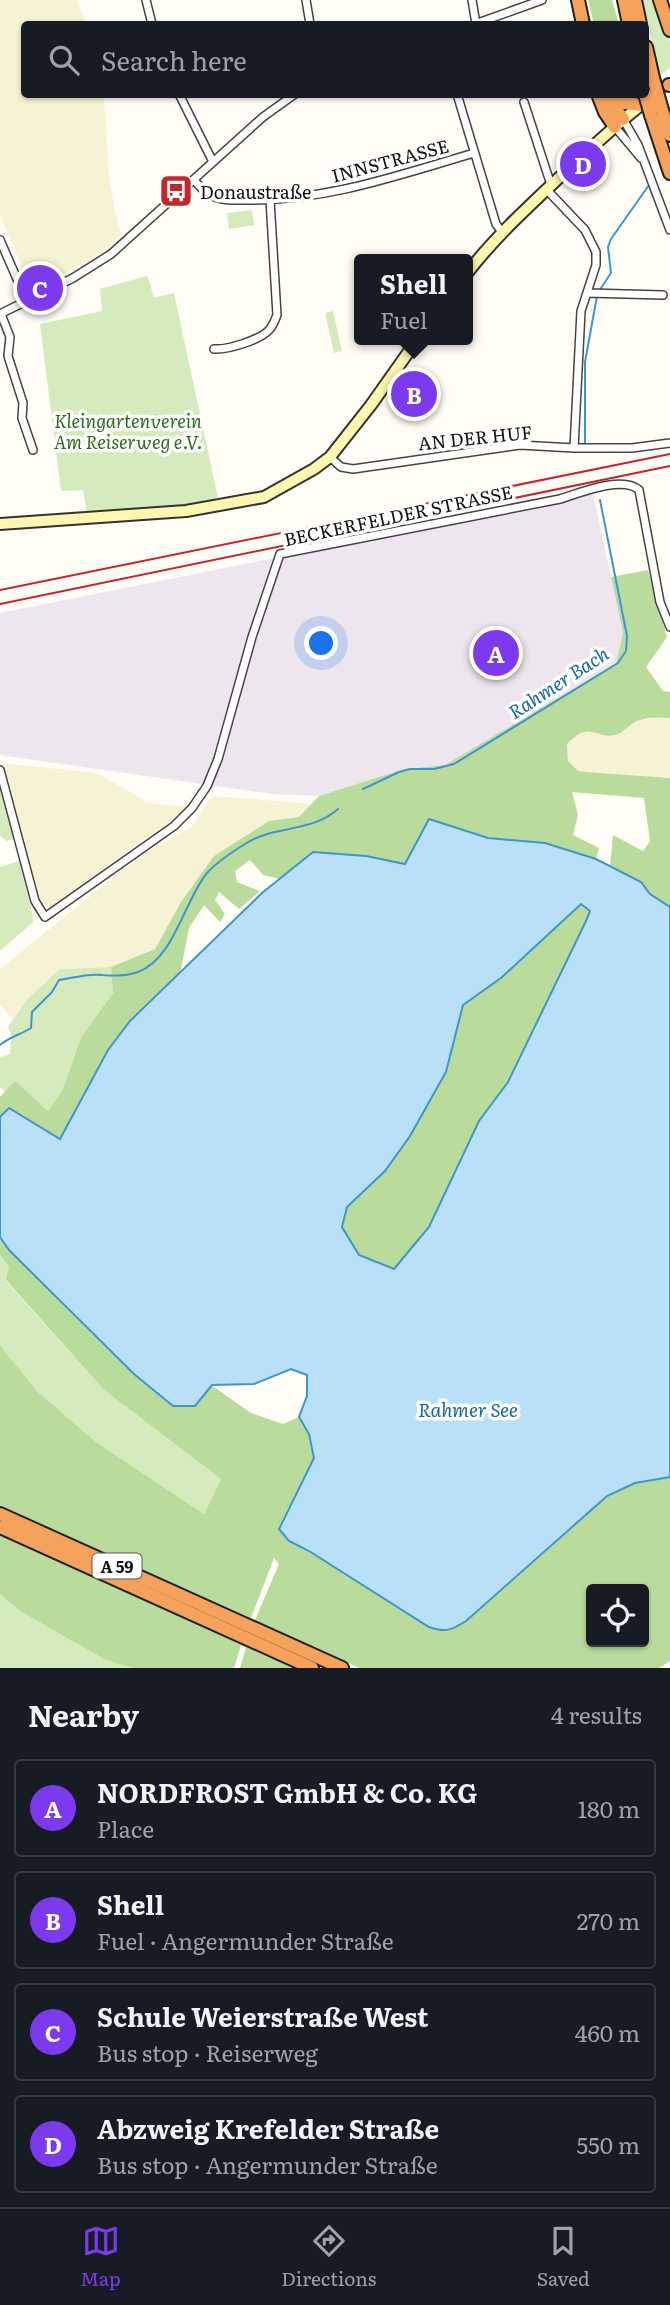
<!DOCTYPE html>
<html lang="en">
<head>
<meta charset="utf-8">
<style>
	:root { --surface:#171b24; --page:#20242c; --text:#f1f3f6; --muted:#9ea1a6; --line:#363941; --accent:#7c3aed }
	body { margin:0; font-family:Literata,serif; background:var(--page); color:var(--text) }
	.controls { position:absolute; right:21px; bottom:21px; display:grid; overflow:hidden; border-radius:7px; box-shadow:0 2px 5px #0004 }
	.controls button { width:63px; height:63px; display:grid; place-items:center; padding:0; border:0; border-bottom:2px solid var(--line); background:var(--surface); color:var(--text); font:35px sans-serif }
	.you { position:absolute; left:322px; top:644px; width:24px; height:24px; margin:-18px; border:5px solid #fff; border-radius:50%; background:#1a73e8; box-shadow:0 0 0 10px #1a73e833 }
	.badge { display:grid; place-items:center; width:46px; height:46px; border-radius:50%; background:var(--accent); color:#fff; font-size:23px; font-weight:700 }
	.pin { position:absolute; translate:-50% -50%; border:4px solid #fff; box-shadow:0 2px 7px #0006 }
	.popup { position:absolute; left:354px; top:254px; width:119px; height:91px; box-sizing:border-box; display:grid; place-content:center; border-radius:7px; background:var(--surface); filter:drop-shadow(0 2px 5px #0005); font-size:23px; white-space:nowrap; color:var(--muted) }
	.popup b { font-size:26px; color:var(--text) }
	.popup::after { content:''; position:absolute; left:50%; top:100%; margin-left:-14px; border:14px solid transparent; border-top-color:var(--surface) }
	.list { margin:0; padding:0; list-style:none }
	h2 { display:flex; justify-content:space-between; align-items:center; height:91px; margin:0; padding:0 28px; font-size:30px }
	h2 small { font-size:23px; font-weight:400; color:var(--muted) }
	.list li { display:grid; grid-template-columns:46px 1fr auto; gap:21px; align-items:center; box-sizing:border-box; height:98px; margin:0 14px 14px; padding:0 14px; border:2px solid var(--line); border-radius:7px }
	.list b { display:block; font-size:26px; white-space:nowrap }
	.list p { margin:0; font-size:23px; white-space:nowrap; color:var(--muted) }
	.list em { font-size:23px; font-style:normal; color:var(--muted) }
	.icon { flex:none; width:38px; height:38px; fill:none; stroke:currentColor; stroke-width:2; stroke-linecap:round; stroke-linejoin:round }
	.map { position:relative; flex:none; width:670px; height:1668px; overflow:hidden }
	.search { position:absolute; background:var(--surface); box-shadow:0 2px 5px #0004; left:21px; right:21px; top:21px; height:77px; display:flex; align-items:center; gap:18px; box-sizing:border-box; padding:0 24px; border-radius:7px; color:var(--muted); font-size:26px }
	.sheet { height:539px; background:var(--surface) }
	nav { display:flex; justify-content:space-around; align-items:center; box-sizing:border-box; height:98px; border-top:2px solid var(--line); background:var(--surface); font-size:19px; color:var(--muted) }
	nav a { display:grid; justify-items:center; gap:4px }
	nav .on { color:var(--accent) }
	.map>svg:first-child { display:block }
	.industrial { fill:#eee6ef }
	.farmland { fill:#f6f3d4 }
	.green { fill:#d5ebbd }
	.forest { fill:#b9dc9c; fill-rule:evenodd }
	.water { fill:#b9e0f7; stroke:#3f96cf; stroke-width:2; fill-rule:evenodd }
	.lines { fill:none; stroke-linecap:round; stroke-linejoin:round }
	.stream { stroke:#3f96cf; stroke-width:2 }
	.minor-casing { stroke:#444; stroke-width:10 }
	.secondary-casing { stroke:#333; stroke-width:14 }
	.motorway-casing { stroke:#222; stroke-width:16 }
	.minor { stroke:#fff; stroke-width:7 }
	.secondary { stroke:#fff6b0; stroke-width:10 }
	.motorway { stroke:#f5a25d; stroke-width:12 }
	.rail { stroke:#c4262e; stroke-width:2 }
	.motorway-bridge-casing { stroke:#222; stroke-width:16; stroke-linecap:butt }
	.motorway-bridge { stroke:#f5a25d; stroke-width:12 }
	.labels { text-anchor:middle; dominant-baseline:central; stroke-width:7; stroke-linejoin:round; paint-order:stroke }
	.shield { fill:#fff; stroke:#585858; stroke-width:2 }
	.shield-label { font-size:16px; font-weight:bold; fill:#111 }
	.street-label { font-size:18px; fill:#111; stroke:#fff }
	.poi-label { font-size:18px; fill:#111; stroke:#fff; text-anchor:start }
	.park-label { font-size:18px; font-style:italic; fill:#2f6b1f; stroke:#fff }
	.water-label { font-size:19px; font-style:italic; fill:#1768a6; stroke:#fff }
</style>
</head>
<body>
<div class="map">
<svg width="670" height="1668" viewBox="0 0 670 1668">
	<rect width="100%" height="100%" fill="#fffdf5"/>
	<!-- industrial -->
	<path class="industrial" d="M 593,494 L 623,633 L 616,663 L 445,765 L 404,769 L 319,796 L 272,794 L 0,755 L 0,613 Z"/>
	<!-- farmland -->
	<path class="farmland" d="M 0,0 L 77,0 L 86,24 L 24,24 L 24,94 L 104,95 L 109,176 L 115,212 L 122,236 L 94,257 L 68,272 L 31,288 L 0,215 Z
		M 659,717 L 670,718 L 670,778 L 599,775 L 578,771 L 568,761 L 567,744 L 577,733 L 591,731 L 606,735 L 637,721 Z
		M 10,764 L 97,773 L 149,803 L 187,807 L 169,823 L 135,845 L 57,906 L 50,907 L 40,901 L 36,895 L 3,773 L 5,766 Z
		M 212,796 L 312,804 L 299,817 L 269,821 L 214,856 L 181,902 L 155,949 L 111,967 L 60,969 L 27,999 L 13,1019 L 0,1005 L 0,969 L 120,872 L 158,845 L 191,828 Z"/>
	<!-- green -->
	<path class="green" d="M 643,0 L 657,0 L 670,42 L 670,68 L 660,75 Z
		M 252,210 L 254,225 L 229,229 L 227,213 Z
		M 146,276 L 148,277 L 154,298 L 174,293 L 218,498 L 174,507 L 87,513 L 83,490 L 61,491 L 40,324 L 102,311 L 100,289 Z
		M 333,311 L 342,351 L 334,353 L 325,313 Z
		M 0,786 L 14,839 L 7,841 L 0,836 Z
		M 19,861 L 33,916 L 33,922 L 0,951 L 0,867 Z
		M 111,967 L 113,993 L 81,1037 L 63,1089 L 48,1111 L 15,1082 L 5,1092 L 0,1087 L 0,1057 L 10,1054 L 11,1034 L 8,1027 L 27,999 L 60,969 Z
		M 0,1255 L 10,1266 L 6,1281 L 104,1390 L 221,1479 L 204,1514 L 96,1442 L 37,1391 L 0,1345 Z
		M 0,1568 L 216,1668 L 0,1668 Z"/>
	<!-- forest -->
	<path class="forest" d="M 588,0 L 612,0 L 619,24 L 594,24 Z
		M 648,570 L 667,637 L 646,667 L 663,691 L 670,692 L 670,718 C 659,717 647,717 637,721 C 630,724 625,731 618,734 C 597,742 591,718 567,744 L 568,761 L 578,771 L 585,772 L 670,778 L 670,907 L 650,894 L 641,882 L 610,867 L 613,835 L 643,851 L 650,841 L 644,798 L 572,792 L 578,815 L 573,835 L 599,848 L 596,859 L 545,843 L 488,838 L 429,819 L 405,864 L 366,856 L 313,852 L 280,879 L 263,875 L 250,860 L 235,871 L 237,882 L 260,891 L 239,909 L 219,892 L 215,900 L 225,914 L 220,922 L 204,905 L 189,928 L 180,975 L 130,1021 L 108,1050 L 60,1139 L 10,1108 L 0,1117 L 0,1097 L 15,1081 L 48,1111 L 63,1089 L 81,1037 L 113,993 L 111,967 L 155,949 L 181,902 L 214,856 L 269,821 L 299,817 L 319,796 L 404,769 L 445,765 L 616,663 L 623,633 L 611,577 Z
		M 581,903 L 590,911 L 586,921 L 508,1082 L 479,1121 L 429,1227 L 394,1269 L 359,1255 L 342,1227 L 347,1207 L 385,1171 L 410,1136 L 446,1072 L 463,1005 L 501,978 Z
		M 0,1237 L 9,1250 L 134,1374 L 172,1406 L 195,1406 L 211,1385 L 251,1413 L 283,1424 L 299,1417 L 309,1434 L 314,1458 L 282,1520 L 279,1529 L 289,1541 L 309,1551 L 429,1627 C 445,1633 452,1630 466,1621 L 607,1496 L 635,1483 L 670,1477 L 670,1661 L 659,1668 L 359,1668 L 255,1620 L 279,1564 L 274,1558 L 251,1618 L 0,1507 L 0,1345 L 37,1391 L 96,1442 L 204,1514 L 221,1479 L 104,1390 L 6,1280 L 9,1266 L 0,1255 ZM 591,1589 L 644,1589 L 644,1642 L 591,1642 Z
		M 0,1534 L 241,1645 L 234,1668 L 133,1668 L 106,1660 L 20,1611 L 0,1594 Z
		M 246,1647 L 292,1668 L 240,1668 Z"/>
	<!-- water -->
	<path class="water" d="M 429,819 L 488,838 L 545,843 L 596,859 L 641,882 L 650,894 L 670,907 L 670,1477 L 635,1483 L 607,1496 L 466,1621 C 452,1630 445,1633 429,1627 L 309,1551 L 289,1541 L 279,1529 L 314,1458 L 309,1434 L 299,1417 L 307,1396 L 307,1375 L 291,1369 L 254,1384 L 212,1385 L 195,1406 L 173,1406 L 134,1374 L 9,1250 L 0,1237 L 0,1117 L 9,1108 L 60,1139 L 108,1050 L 130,1021 L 262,893 L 313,852 L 366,856 L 405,864 ZM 581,904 L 590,911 L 586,921 L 508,1082 L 479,1121 L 429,1227 L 394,1269 L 359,1255 L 342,1227 L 347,1207 L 385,1171 L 410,1136 L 446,1072 L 463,1005 L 501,978 Z"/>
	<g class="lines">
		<!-- stream -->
		<path class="stream" d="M 599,291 L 611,273 L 608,247 L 611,239 L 649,185
			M 585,446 L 585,362 L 597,296
			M 363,789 L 399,772 L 410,769 L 434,769 L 454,764 L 618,663 L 626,651 L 627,636 L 600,500
			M 0,1045 C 9,1037 20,1035 31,1028 L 32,1012 L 52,992 L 59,980 C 72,978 89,973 102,975 C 113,976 127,976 138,972 C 174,959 184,901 207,873 C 218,861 232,852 245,844 C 274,825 311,833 338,809"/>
		<defs>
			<path id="minor" d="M 146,0 L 152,24
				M 306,0 L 310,24
				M 472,0 L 476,24
				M 475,24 L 542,0
				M 179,94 L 213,162
				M 457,94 L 496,224 L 502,232
				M 524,102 L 551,185
				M 623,119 L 638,145 L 670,230
				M 615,127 L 641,158
				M 194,180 C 199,185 204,192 210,195 C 220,201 236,200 247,200 C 326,201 399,175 474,153
				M 546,189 L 585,230 L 596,252 L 596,265 L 581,311 L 574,448
				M 0,240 L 27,302
				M 587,293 L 663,295
				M 0,314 L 73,278 L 111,254 L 263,117 L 295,94
				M 1,314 L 10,337 L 8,356 L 23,403 L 22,418 L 33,450
				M 214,349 C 227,350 260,340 269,330 C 273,326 275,320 277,315 L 270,200
				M 330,457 L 341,467 L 353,469 L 520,445 L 574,448 L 632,448 L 670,443
				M 0,770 L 35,901 L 45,917 L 174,826 L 192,808 L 207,786 L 218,759 L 252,637 L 280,554 L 560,499 C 579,493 623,475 639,490 L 660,602 L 670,627"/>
			<path id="secondary" d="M 468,272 C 496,236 530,205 563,174 C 590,149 616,124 645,102
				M 0,524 L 186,511 L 264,497 L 314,469 L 330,457 L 371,405 L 417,340"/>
			<path id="motorway" d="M 578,0 L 583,24
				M 624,0 L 629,24
				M 635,0 L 640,24
				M 660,0 L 670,30
				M 646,47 L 653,78
				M 669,85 L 670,85
				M 598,94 L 605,112 L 615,127
				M 606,96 L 624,103 L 642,105
				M 607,97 L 623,119
				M 662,110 L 670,135
				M 651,115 L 670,173
				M 0,1514 L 342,1668
				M 0,1527 L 312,1668"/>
		</defs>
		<!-- minor casing -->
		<use href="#minor" class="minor-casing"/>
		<!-- secondary casing -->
		<use href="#secondary" class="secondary-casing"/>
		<!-- motorway casing -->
		<use href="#motorway" class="motorway-casing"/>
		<!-- minor -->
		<use href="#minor" class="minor"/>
		<!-- secondary -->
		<use href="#secondary" class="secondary"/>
		<!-- motorway -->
		<use href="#motorway" class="motorway"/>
		<!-- rail -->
		<path class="rail" d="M 0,590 L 670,454
			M 0,604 L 670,466"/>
		<defs>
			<path id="motorway-bridge" d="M 653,78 L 662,110
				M 645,94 L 651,115"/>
		</defs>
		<!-- motorway-bridge casing -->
		<use href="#motorway-bridge" class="motorway-bridge-casing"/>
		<!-- motorway-bridge -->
		<use href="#motorway-bridge" class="motorway-bridge"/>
	</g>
	<!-- icons -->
	<defs>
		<symbol id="bus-square" viewBox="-11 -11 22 22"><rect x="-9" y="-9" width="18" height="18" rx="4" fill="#c4262e" stroke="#fff"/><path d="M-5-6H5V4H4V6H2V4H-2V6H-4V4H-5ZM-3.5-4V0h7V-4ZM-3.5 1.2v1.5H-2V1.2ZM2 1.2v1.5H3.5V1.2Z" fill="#fff"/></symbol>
	</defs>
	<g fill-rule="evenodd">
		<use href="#bus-square" x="157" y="172" width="38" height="38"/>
	</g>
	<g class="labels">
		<!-- shield labels -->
		<rect class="shield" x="92.5" y="1553.5" width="49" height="25" rx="5"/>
		<g class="shield-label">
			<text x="117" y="1566">A 59</text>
		</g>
		<!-- street labels -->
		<g class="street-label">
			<text transform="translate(390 160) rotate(-15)">INNSTRASSE</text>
			<text transform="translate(475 437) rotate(-6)">AN DER HUF</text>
			<text transform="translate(398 515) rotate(-12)">BECKERFELDER STRASSE</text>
		</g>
		<!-- poi labels -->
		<g class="poi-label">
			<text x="200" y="191">Donaustraße</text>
		</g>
		<!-- park labels -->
		<g class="park-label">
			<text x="128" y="420">Kleingartenverein<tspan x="128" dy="21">Am Reiserweg e.V.</tspan></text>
		</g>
		<!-- water labels -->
		<g class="water-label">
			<text transform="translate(558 682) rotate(-33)">Rahmer Bach</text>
			<text x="468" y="1409">Rahmer See</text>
		</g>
	</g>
</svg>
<div class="controls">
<button><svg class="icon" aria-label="locate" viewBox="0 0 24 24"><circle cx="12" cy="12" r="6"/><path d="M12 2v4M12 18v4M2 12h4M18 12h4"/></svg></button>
</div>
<div class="you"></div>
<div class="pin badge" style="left:496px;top:653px">A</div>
<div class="pin badge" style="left:414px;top:394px">B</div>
<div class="popup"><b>Shell</b>Fuel</div>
<div class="pin badge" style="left:40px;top:288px">C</div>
<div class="pin badge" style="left:583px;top:164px">D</div>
<div class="search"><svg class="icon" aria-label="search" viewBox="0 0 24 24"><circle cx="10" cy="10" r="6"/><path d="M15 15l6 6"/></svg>Search here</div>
</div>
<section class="sheet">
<h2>Nearby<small>4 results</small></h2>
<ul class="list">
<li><span class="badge">A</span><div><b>NORDFROST GmbH &amp; Co. KG</b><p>Place</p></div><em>180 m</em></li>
<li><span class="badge">B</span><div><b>Shell</b><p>Fuel · Angermunder Straße</p></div><em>270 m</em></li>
<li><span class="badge">C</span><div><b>Schule Weierstraße West</b><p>Bus stop · Reiserweg</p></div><em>460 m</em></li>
<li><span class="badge">D</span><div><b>Abzweig Krefelder Straße</b><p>Bus stop · Angermunder Straße</p></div><em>550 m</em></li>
</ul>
</section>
<nav>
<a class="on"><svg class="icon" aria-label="map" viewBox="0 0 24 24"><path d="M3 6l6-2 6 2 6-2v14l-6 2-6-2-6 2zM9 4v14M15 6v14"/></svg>Map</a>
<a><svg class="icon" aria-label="directions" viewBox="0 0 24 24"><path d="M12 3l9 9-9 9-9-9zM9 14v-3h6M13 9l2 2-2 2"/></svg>Directions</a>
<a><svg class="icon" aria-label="saved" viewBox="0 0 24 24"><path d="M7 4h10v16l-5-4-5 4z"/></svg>Saved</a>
</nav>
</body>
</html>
